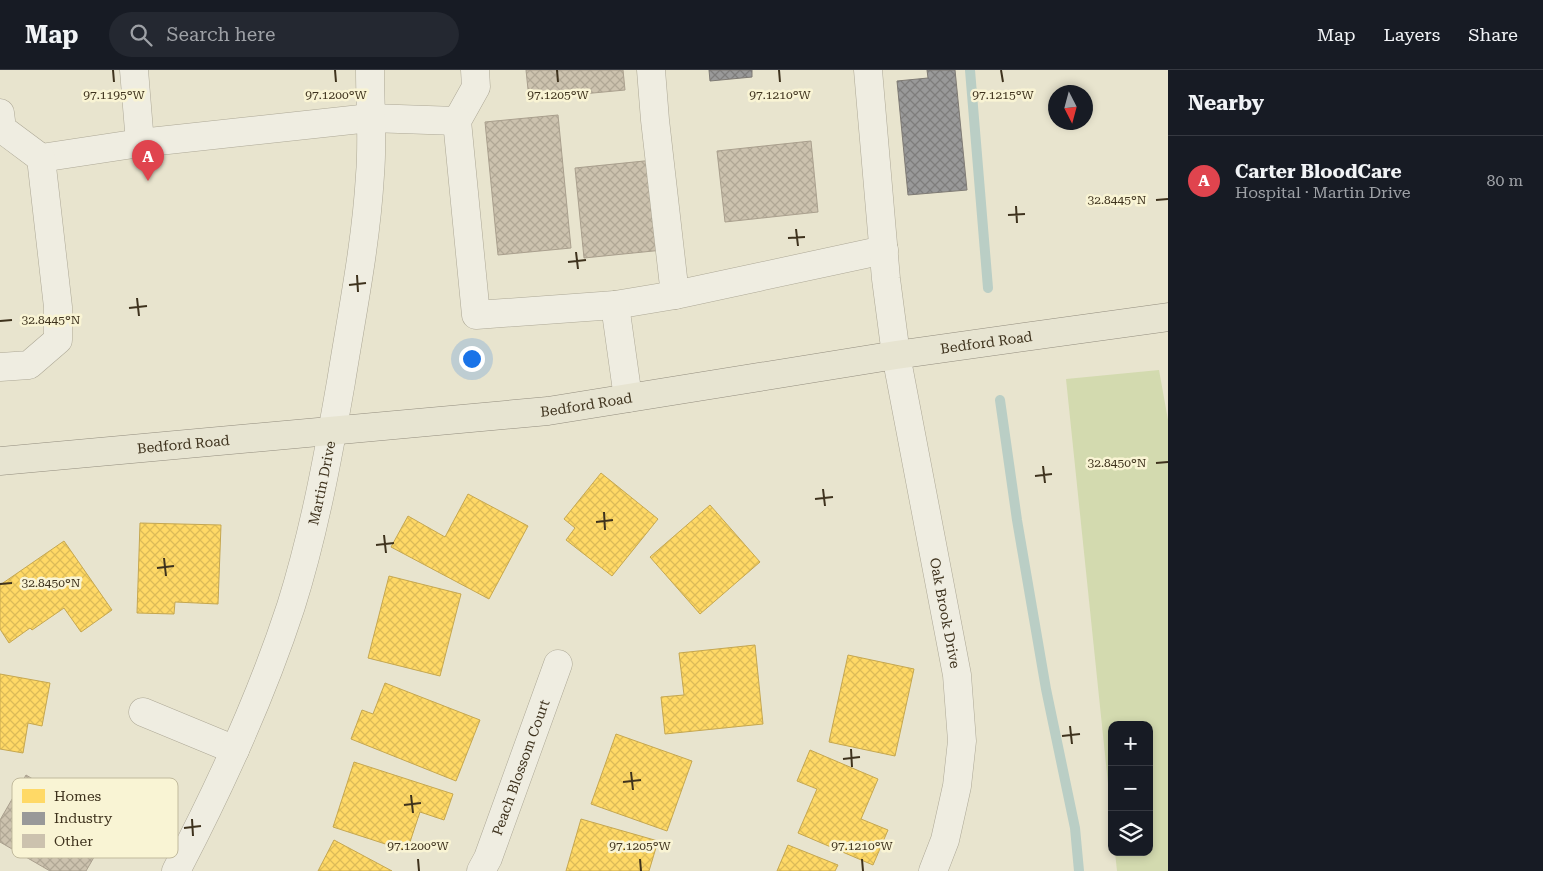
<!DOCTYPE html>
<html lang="en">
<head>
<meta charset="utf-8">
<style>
	:root { --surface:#171b24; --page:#242831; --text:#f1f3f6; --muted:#9ea1a6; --line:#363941; --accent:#8c9099 }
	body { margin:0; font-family:"Roboto Serif",serif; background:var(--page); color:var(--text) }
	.controls { position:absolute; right:15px; bottom:15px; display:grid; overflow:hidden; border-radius:10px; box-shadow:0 2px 8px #0003 }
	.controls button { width:45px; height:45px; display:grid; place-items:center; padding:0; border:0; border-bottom:1px solid var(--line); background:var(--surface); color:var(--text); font:25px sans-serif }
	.compass { position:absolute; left:1048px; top:15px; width:45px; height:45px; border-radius:50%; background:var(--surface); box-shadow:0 2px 8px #0003; rotate:174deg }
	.you { position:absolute; left:471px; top:288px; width:18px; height:18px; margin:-12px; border:4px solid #fff; border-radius:50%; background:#1a73e8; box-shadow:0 0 0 8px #1a73e833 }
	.badge { display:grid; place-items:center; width:32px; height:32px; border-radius:50%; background:var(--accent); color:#fff; font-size:16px; font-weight:700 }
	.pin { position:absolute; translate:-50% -41px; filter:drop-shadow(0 1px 2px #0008) }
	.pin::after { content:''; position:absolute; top:26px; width:18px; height:15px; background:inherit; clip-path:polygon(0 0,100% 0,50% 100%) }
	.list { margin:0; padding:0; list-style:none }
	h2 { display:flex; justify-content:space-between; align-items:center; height:65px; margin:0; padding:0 20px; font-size:21px }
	h2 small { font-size:16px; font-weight:400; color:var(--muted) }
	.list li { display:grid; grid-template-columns:32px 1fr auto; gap:15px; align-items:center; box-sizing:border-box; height:90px; padding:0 20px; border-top:1px solid var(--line) }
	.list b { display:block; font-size:19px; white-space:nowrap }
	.list p { margin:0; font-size:16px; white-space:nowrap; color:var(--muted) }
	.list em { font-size:16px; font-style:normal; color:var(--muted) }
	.icon { flex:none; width:28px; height:28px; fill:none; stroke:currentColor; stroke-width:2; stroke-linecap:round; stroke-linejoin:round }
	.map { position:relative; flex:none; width:1168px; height:801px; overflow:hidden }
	header { display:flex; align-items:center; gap:30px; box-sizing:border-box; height:70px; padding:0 25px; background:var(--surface); border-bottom:1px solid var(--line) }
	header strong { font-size:24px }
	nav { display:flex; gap:28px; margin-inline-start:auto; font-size:18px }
	.search { width:350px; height:45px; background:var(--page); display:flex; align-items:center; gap:12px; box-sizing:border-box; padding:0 18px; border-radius:28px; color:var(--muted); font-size:19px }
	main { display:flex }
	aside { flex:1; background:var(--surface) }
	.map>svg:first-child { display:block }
	.park { fill:#d3daaf }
	.homes { fill:url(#homes-cross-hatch); stroke:#c5a750 }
	.industry { fill:url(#industry-cross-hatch); stroke:#7e7a74 }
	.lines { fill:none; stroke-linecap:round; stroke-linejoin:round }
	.stream { stroke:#bacec5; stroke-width:10 }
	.building { fill:url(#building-cross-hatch); stroke:#a99f8d }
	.minor-casing { stroke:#ada896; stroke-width:29 }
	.major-casing { stroke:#938d7e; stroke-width:29 }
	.minor { stroke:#efede1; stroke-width:28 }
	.major { stroke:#e7e4d1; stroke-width:28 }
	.ticks { fill:none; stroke:#3e321d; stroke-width:2 }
	.labels { text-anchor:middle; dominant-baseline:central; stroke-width:5; stroke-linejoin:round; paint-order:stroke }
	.street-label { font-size:14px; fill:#3e321d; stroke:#f9f4d4 }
	.key { fill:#f9f4d4; stroke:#c1ba9d; stroke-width:1 }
	.key-label { font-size:14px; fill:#3e321d }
	.ticks-label { font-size:12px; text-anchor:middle; fill:#3e321d; stroke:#f9f4d4; stroke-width:5; stroke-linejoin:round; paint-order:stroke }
</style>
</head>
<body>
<header>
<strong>Map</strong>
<div class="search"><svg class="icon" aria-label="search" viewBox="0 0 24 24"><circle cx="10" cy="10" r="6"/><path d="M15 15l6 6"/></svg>Search here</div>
<nav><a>Map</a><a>Layers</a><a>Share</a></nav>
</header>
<main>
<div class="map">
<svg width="1168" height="801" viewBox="0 0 1168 801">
	<defs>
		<pattern id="homes-cross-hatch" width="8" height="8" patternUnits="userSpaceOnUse" patternTransform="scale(1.25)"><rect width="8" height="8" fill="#ffd966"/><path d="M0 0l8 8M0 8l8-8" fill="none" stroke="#dcbb58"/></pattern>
		<pattern id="industry-cross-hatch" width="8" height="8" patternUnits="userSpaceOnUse" patternTransform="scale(1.25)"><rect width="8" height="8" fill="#999"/><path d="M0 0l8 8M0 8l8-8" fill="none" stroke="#7e7d7c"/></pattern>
		<pattern id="building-cross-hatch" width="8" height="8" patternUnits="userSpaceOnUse" patternTransform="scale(1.25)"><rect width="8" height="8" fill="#ccc2ae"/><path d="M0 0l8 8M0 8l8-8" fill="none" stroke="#b0a795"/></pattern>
	</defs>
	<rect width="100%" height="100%" fill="#e8e4ce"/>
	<!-- park -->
	<path class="park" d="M 1159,300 L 1168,350 L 1168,801 L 1117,801 L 1115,782 L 1149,782 L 1149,655 L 1112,655 L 1112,752 L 1066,309 Z"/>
	<!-- homes -->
	<path class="homes" d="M 601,403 L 658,449 L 612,506 L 566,470 L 575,458 L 564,449 Z
		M 468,424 L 528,456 L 489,529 L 391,477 L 408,446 L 445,467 Z
		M 710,435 L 760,492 L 700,544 L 650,487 Z
		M 140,453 L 221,455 L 218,534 L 175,532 L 174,544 L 137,543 Z
		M 64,471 L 112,540 L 81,562 L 64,538 L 32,560 L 30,558 L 9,573 L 0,559 L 0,515 Z
		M 389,506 L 461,524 L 440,606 L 368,588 Z
		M 755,575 L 763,654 L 665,664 L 661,627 L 684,625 L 679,583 Z
		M 848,585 L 914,599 L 895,686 L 829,672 Z
		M 0,604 L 50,613 L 42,656 L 28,653 L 23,683 L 0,679 Z
		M 385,613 L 480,650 L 456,711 L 351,669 L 362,640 L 373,644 Z
		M 616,664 L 692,691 L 667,761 L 591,734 Z
		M 810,680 L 878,709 L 861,749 L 888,760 L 873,795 L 798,763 L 817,719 L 797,711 Z
		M 354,692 L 453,724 L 444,750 L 420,742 L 407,781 L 333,757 Z
		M 581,749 L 658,771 L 649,801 L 566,801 Z
		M 334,770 L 392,801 L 318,801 Z
		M 788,775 L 838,795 L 835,801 L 777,801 Z"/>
	<!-- industry -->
	<path class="industry" d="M 709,0 L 752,0 L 752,7 L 710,11 Z
		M 927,0 L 955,0 L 967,120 L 908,125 L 897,11 L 928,8 Z"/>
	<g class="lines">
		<!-- stream -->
		<path class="stream" d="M 970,0 L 988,218
			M 1000,330 L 1017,450 L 1046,619 L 1075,758 L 1079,801"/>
	</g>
	<!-- building -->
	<path class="building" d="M 526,0 L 623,0 L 625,20 L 529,29 Z
		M 558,45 L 571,178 L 498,185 L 485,52 Z
		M 811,71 L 818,142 L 725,152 L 717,81 Z
		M 654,90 L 663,180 L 584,188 L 575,98 Z
		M 26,705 L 112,756 L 86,801 L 50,801 L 0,772 L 0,750 Z"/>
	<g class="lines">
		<defs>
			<g id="minor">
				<path d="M 134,0 L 140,73"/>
				<path d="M 475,0 L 476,17 L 457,51 L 476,245 L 615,235 L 675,225 L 884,180"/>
				<path d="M 651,0 L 655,50 L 675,225"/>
				<path id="s1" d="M 868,0 L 886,209 L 896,285 L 957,605 L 962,671 L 957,716 L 945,770 L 933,801"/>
				<path d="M 0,43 L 2,59 L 41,88 L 140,73 L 370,48 L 457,51"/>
				<path d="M 615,235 L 628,328"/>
				<path d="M 0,297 L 29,295 L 58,270 L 58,237 L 41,88"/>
				<path d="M 143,642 L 235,680"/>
				<path id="s2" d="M 176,801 C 221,715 261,628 291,536 C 314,463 328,387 341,312 C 352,243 366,174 370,105 C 373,70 370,35 370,0"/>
				<path id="s3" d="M 481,801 L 488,788 L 558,594"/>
			</g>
			<g id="major">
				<path id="s4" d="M 0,391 L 548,341 L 896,285 L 1168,247"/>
			</g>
		</defs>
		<!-- minor casing -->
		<use href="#minor" class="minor-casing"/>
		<!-- major casing -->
		<use href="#major" class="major-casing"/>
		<!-- minor -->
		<use href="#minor" class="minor"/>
		<!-- major -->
		<use href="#major" class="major"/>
	</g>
	<!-- ticks -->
	<path class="ticks" d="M 113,0 L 114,12M 335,0 L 336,12M 557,0 L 558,12M 779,0 L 780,12M 1001,0 L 1003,12M 1156,130 L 1168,129M 1016,136 L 1017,153M 1008,145 L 1025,144M 796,159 L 798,176M 788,168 L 805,167M 576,182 L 578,199M 568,192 L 586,190M 357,205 L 358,222M 349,215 L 366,213M 137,228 L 139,246M 129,238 L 147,236M 0,251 L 12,250M 1156,393 L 1168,392M 1043,396 L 1045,413M 1035,406 L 1052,404M 823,419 L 825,436M 815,429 L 833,427M 604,442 L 605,460M 596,452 L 613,450M 384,465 L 386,483M 376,475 L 394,473M 164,488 L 166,506M 157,498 L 174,496M 0,514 L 12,513M 1070,656 L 1072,674M 1062,666 L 1080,664M 851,679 L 852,697M 843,689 L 860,687M 631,702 L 633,720M 623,712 L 641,710M 411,725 L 413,743M 404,735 L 421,733M 192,749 L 193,766M 184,758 L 201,756M 418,789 L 419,801M 640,789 L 641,801M 862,789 L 863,801"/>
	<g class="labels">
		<!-- street labels -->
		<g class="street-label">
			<text stroke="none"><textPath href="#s4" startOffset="994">Bedford Road</textPath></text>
			<text stroke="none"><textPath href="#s4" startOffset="589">Bedford Road</textPath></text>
			<text stroke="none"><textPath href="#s4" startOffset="184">Bedford Road</textPath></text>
			<text stroke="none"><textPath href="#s2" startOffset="416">Martin Drive</textPath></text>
			<text stroke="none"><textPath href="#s1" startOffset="549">Oak Brook Drive</textPath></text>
			<text stroke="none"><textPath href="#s3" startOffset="111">Peach Blossom Court</textPath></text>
		</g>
	</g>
	<!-- legend -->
	<rect x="12" y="708" width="166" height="80" rx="8" class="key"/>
	<rect x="22" y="719" width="23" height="14" fill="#ffd966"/>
	<rect x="22" y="742" width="23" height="13" fill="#999"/>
	<rect x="22" y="764" width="23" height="14" fill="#ccc2ae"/>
	<g class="key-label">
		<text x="54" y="731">Homes</text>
		<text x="54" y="753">Industry</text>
		<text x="54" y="776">Other</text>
	</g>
	<g class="ticks-label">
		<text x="114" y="29">97.1195°W</text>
		<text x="336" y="29">97.1200°W</text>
		<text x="558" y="29">97.1205°W</text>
		<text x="780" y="29">97.1210°W</text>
		<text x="1003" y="29">97.1215°W</text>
		<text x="1117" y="134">32.8445°N</text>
		<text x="51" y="254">32.8445°N</text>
		<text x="1117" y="397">32.8450°N</text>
		<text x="51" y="517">32.8450°N</text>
		<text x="418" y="780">97.1200°W</text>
		<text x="640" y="780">97.1205°W</text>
		<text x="862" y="780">97.1210°W</text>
	</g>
</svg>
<div class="controls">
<button>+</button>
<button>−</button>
<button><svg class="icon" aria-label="layers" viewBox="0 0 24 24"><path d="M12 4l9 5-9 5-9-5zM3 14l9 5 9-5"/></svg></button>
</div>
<svg class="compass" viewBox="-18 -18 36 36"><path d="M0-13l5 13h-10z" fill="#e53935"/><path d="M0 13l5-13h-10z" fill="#9ea1a6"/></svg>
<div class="you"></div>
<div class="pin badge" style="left:148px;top:111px;background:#e0444e">A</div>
</div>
<aside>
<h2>Nearby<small></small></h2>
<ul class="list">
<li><span class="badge" style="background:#e0444e">A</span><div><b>Carter BloodCare</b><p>Hospital · Martin Drive</p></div><em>80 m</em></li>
</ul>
</aside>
</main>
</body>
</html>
